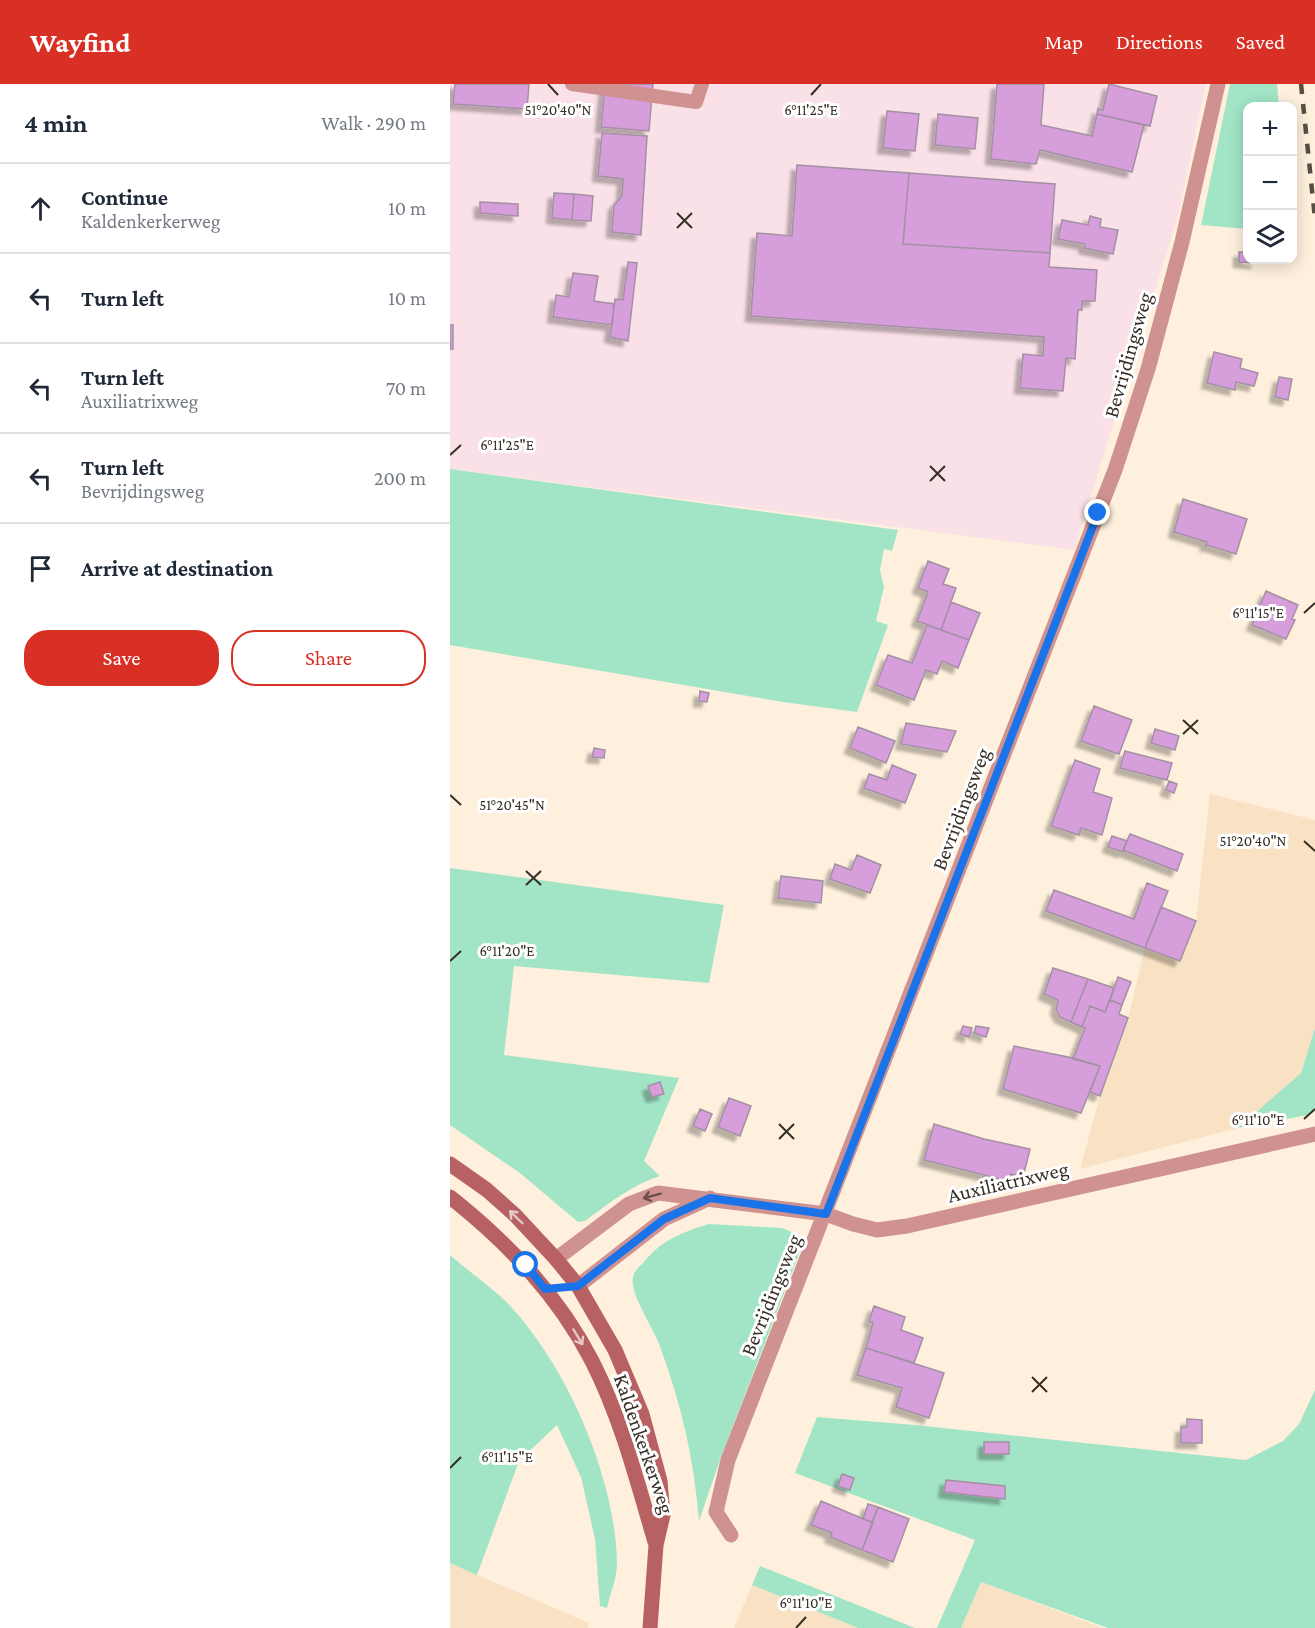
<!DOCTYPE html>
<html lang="en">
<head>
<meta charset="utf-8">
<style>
	:root { --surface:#fff; --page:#f2f2f3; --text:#1f2937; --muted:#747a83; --line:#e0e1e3; --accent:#d93025 }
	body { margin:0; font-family:"Crimson Pro",serif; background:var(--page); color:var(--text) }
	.controls { position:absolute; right:18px; top:18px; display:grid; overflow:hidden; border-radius:12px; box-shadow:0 3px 15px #0003 }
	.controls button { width:54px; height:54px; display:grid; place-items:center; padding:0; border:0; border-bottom:2px solid var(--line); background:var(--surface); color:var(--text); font:30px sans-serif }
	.stop { position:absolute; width:18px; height:18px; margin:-14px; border:4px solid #1a73e8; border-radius:50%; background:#fff }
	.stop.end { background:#1a73e8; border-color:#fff; box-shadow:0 2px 6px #0008 }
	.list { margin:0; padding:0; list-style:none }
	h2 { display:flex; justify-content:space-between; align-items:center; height:78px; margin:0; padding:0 24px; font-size:26px }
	h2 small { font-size:20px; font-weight:400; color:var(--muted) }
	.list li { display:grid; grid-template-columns:39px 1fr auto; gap:18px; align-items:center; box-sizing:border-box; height:90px; padding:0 24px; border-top:2px solid var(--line) }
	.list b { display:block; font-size:22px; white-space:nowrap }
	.list p { margin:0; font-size:20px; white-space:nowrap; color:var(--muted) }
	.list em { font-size:20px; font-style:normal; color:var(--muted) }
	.actions { display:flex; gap:12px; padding:18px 24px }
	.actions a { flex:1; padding:14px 0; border:2px solid var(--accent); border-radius:24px; text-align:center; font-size:21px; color:var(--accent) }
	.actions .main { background:var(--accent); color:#fff }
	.icon { flex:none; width:33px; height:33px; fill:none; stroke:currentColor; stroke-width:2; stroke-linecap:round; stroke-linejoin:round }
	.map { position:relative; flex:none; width:865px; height:1544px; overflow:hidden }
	header { display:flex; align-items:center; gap:36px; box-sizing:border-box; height:84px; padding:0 30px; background:var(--accent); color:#fff }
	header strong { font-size:28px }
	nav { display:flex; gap:33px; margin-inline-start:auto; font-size:21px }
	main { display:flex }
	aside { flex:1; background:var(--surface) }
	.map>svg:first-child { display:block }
	.built { fill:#f9e2c4 }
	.industrial { fill:#fae0e7 }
	.green { fill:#a2e5c6 }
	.building { fill:#d69edb; stroke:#a390a4; stroke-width:1.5; filter:url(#shadow) }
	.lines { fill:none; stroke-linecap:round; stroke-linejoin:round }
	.service { stroke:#cf9290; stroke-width:14 }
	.minor { stroke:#cf9290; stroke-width:15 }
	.secondary { stroke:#b86162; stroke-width:15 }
	.rail { stroke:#564e43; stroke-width:4.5; stroke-dasharray:10 10; stroke-linecap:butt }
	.oneway { stroke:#6b514a }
	.oneway2 { stroke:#e6c8c8 }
	.route { stroke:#1a73e8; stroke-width:8 }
	.ticks { fill:none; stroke:#352e25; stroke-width:2 }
	.labels { text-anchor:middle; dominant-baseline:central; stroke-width:6; stroke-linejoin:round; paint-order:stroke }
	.street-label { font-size:21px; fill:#352e25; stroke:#fff }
	.ticks-label { font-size:15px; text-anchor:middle; fill:#352e25; stroke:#fff; stroke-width:6; stroke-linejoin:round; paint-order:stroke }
</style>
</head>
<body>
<header>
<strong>Wayfind</strong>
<nav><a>Map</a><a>Directions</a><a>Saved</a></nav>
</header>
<main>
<aside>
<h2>4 min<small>Walk · 290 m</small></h2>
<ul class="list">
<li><svg class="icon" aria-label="ahead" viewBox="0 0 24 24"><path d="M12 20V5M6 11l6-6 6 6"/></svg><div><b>Continue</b><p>Kaldenkerkerweg</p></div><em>10 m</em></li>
<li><svg class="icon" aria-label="left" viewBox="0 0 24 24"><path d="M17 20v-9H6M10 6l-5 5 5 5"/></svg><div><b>Turn left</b></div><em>10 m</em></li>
<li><svg class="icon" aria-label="left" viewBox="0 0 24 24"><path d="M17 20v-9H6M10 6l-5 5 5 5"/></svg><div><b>Turn left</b><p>Auxiliatrixweg</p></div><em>70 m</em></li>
<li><svg class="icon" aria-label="left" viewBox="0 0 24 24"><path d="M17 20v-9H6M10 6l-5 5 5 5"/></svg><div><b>Turn left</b><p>Bevrijdingsweg</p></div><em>200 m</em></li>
<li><svg class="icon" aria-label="arrive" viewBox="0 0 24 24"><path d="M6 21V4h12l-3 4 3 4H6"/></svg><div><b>Arrive at destination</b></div></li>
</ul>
<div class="actions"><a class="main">Save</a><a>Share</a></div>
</aside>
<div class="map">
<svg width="865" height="1544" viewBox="0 0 865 1544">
	<defs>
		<filter id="shadow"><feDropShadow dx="-5.5" dy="5.5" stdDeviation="1.5" flood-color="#0004"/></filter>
	</defs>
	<rect width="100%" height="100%" fill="#fef0dd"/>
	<!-- built -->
	<path class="built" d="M 760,710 L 865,736 L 865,944 L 851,989 L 788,1044 L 630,1085 L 650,1012 L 678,934 L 695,864 L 730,877 L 746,837 Z
		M 0,1479 L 139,1539 L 138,1544 L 0,1544 Z
		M 531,1498 L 653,1544 L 511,1544 Z
		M 302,1501 L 408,1544 L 284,1544 Z"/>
	<!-- industrial -->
	<path class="industrial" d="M 0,0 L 756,0 L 728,132 L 624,466 L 0,385 Z"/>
	<!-- green -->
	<path class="green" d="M 780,0 L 827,0 L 829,22 L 798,22 L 797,145 L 751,141 Z
		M 0,385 L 448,446 L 442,467 L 434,465 L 430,486 L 434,503 L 426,537 L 438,541 L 407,628 L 333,618 L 0,561 Z
		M 0,784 L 274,821 L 259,899 L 64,882 L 54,971 L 229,994 L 194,1077 L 210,1092 C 182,1101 159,1119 135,1137 L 128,1138 L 70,1089 L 0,1041 Z
		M 865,944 L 865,1027 L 858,1031 L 788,1044 L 851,989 Z
		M 259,1140 L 333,1144 L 347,1151 L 351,1165 L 271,1373 L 249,1437 C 244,1375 231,1318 209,1260 C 203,1243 179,1209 183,1193 C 184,1187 190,1182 194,1178 C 211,1156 233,1148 259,1140 Z
		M 0,1171 C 20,1189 45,1205 63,1225 C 119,1287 166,1396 167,1480 C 167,1494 160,1510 157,1524 L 150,1522 L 145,1455 L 131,1393 L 107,1341 L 69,1377 L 27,1491 L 0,1479 Z
		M 865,1306 L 865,1544 L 658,1544 L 531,1498 L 511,1544 L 487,1544 L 525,1456 L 345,1389 L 367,1333 L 465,1341 L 796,1376 L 833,1357 L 849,1340 Z
		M 310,1482 L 465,1544 L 408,1544 L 302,1501 Z"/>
	<!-- building -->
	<path class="building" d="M 5,0 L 79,0 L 77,25 L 3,20 Z
		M 155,0 L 203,0 L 199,47 L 151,43 Z
		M 547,0 L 594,0 L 591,41 L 642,52 L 647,30 L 694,41 L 682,88 L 590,66 L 586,80 L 541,75 Z
		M 659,0 L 707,12 L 700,42 L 647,30 L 648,25 L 653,26 Z
		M 437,27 L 469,30 L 465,67 L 433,64 Z
		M 488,30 L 528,34 L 525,65 L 485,61 Z
		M 152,49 L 197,52 L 191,151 L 162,148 L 164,121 L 172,112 L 173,95 L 148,92 Z
		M 347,81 L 459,89 L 453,160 L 600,169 L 599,183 L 647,186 L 645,217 L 632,217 L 632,226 L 628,226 L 625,275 L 616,274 L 613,307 L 570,304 L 573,270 L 593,272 L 594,253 L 301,232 L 307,149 L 342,152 Z
		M 459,89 L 605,100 L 600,169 L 453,160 Z
		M 104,109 L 124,110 L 122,136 L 102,134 Z
		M 124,110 L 143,112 L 141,137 L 122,136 Z
		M 30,118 L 68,120 L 68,132 L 30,129 Z
		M 640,132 L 651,135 L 650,143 L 668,146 L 663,170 L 634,164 L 635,160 L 608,155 L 612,136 L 638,141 Z
		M 789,168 L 798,168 L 798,176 L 806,176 L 806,179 L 789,178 Z
		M 178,178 L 187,179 L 178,257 L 160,253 L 165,215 L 173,216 Z
		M 123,189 L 148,192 L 144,217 L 164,220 L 162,241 L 103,233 L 106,211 L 119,213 Z
		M 0,241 L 3,241 L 3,265 L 0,265 Z
		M 764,268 L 792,275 L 790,284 L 808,289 L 804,302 L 786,298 L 785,306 L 757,299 Z
		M 829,293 L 842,295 L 838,316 L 825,313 Z
		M 733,415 L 797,435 L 786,470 L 757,461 L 755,463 L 757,458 L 724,448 Z
		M 478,477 L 499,485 L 493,500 L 506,504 L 491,546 L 467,537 L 478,508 L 468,504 Z
		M 816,507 L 848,521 L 842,535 L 845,536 L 836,555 L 802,541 Z
		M 501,518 L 530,529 L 519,556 L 491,546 Z
		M 477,541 L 519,556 L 508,584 L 492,577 L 487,590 L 476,586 L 464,616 L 426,601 L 438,571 L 462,579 Z
		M 250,607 L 259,609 L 257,618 L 249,617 Z
		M 644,622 L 682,636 L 669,670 L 631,657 Z
		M 456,639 L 506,647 L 497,668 L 451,660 Z
		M 408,643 L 445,657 L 436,679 L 400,664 Z
		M 705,645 L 729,652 L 725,666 L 701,659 Z
		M 144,664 L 155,666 L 154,674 L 142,673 Z
		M 675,667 L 722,679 L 717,696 L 670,684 Z
		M 625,676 L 650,685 L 643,708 L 662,714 L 652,751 L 631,744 L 629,751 L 601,742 Z
		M 442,681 L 466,691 L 455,719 L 414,704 L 419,690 L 437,696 Z
		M 719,697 L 727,700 L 724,709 L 716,706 Z
		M 680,750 L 733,770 L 727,787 L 673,766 Z
		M 662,752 L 677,757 L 673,768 L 658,763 Z
		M 407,771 L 431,781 L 420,809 L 380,795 L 385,780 L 401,786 Z
		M 331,792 L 373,797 L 371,819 L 328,814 Z
		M 697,799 L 718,807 L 695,864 L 596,827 L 604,806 L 684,835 Z
		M 711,823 L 746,837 L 730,877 L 695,864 Z
		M 603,884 L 638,895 L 621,938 L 610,933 L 606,925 L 608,916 L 594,910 Z
		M 668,893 L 681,898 L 672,921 L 660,916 Z
		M 638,895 L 664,904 L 655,928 L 640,922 L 632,943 L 621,938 Z
		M 660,916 L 672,921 L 669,930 L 678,934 L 650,1012 L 640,1008 L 650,982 L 623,975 L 635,944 L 632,943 L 640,922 L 655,928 Z
		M 513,942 L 522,944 L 519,953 L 510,950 Z
		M 526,942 L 539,944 L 536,953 L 524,949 Z
		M 564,962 L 623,974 L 650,982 L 631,1029 L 553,1005 Z
		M 210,998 L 214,1010 L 202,1013 L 198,1002 Z
		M 279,1014 L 301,1022 L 290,1052 L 268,1043 Z
		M 250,1025 L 262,1030 L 255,1047 L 243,1042 Z
		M 484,1040 L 534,1055 L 580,1065 L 573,1093 L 561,1090 L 560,1096 L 554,1096 L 474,1076 Z
		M 424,1222 L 455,1233 L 451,1246 L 473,1254 L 464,1279 L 416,1264 L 423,1239 L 419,1237 Z
		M 416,1264 L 494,1289 L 479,1334 L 446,1323 L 452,1304 L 407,1291 Z
		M 737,1335 L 752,1336 L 752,1359 L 731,1359 L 731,1343 L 737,1343 Z
		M 534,1358 L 559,1358 L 559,1370 L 534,1370 Z
		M 392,1390 L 404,1394 L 400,1406 L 388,1402 Z
		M 496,1396 L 555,1402 L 555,1415 L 494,1408 Z
		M 371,1417 L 423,1439 L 412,1466 L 380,1453 L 382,1449 L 361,1441 Z
		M 418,1420 L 428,1423 L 422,1438 L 413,1435 Z
		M 428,1423 L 459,1435 L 443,1478 L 412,1466 Z"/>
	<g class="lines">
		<!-- service -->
		<path class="service" d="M 122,0 L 246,18 L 252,0"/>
		<!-- minor -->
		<path class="minor" d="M 106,1175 L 179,1120 L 208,1109 L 376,1130 L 403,1140 L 427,1146 L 457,1142 L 865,1050
			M 128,1202 L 214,1135 L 260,1114
			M 281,1451 L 266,1428 L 278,1376 L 665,386 L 698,285 L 732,158 L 768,0"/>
		<!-- secondary -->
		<path class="secondary" d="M 0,1080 L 37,1106 L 65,1131 L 106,1175 L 128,1202 L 165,1266 L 192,1330 L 210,1397 L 213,1431 L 206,1461 L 200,1544
			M 0,1113 C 58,1159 108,1211 142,1277 C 171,1334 187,1397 205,1458"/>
		<!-- rail -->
		<path class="rail" d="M 851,0 L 865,135"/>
	</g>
	<!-- one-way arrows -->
	<defs><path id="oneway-shaft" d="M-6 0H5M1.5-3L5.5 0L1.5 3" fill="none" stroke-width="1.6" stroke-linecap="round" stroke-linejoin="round" transform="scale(1.5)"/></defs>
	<use class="oneway" href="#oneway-shaft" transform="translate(202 1112) rotate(165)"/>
	<g class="oneway2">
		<use href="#oneway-shaft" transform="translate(66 1133) rotate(-136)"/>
		<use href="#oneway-shaft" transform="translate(128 1253) rotate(59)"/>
	</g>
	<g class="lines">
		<!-- route -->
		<path class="route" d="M 76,1181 L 95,1205 L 128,1202 L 214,1135 L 260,1114 L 376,1130 L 648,429"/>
	</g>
	<!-- ticks -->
	<path class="ticks" d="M 98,0 L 108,11M 361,11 L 371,0M 227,129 L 242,144M 227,144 L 242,129M 0,371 L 11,361M 480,382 L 495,397M 480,397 L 495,382M 854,529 L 865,519M 733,636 L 748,650M 733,650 L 748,636M 0,711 L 11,721M 854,757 L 865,767M 76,787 L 91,801M 76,801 L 91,787M 0,877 L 11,867M 854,1035 L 865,1025M 329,1040 L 344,1055M 329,1055 L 344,1040M 582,1293 L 597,1308M 582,1308 L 597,1293M 0,1384 L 11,1373M 346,1544 L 356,1533"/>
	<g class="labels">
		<!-- street labels -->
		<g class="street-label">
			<text transform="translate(678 271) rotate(-74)">Bevrijdingsweg</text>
			<text transform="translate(511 725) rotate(-69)">Bevrijdingsweg</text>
			<text transform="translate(558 1098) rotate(-13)">Auxiliatrixweg</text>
			<text transform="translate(321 1211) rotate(-68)">Bevrijdingsweg</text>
			<text transform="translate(194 1360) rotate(71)">Kaldenkerkerweg</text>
		</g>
	</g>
	<g class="ticks-label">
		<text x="108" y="31">51°20'40"N</text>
		<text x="361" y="31">6°11'25"E</text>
		<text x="57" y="366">6°11'25"E</text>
		<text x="808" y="534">6°11'15"E</text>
		<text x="62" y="726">51°20'45"N</text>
		<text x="803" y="762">51°20'40"N</text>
		<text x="57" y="872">6°11'20"E</text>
		<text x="808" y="1041">6°11'10"E</text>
		<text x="57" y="1378">6°11'15"E</text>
		<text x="356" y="1524">6°11'10"E</text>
	</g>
</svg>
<div class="controls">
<button>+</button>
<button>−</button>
<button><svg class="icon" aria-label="layers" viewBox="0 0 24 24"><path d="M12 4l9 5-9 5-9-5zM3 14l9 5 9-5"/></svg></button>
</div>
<div class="stop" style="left:76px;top:1181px"></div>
<div class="stop end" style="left:648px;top:429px"></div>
</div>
</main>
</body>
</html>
